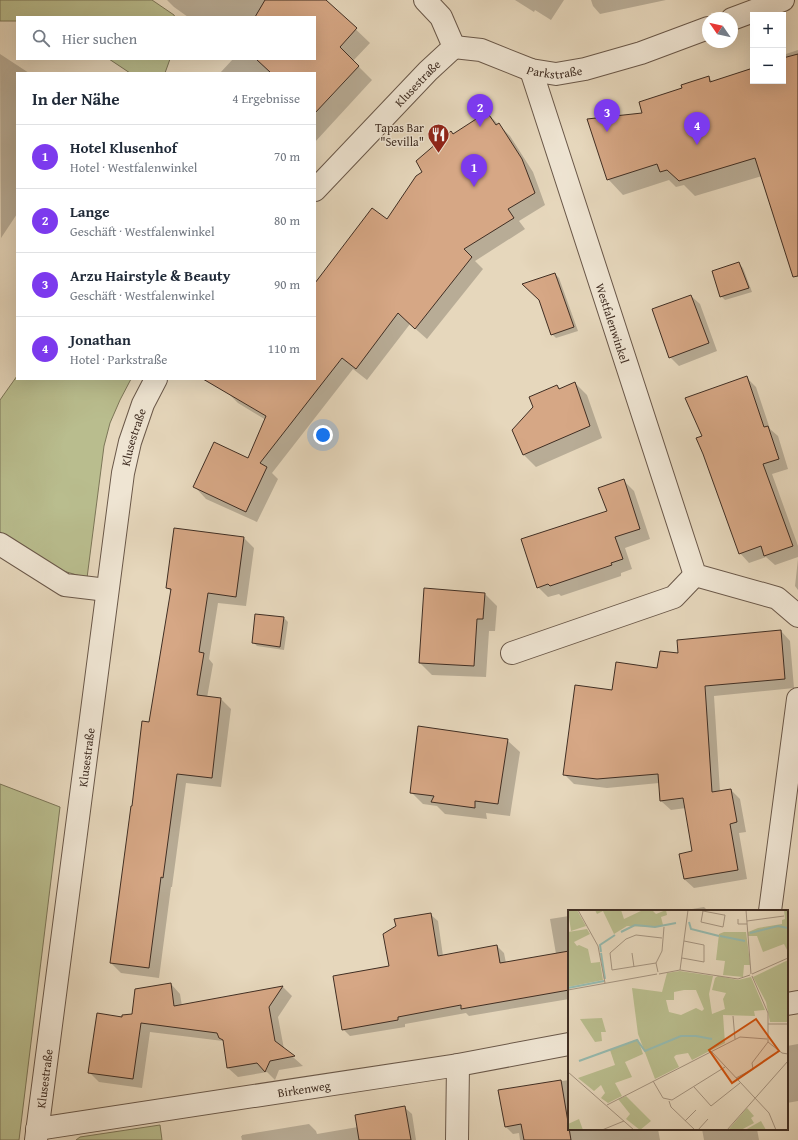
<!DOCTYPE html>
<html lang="de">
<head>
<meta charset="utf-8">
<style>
	:root { --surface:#fff; --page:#f2f2f3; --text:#1f2937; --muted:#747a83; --line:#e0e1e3; --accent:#7c3aed }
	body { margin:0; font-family:"Gentium Book Plus",serif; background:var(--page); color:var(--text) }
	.controls { position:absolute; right:12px; top:12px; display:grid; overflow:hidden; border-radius:0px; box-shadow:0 4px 16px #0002 }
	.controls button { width:36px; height:36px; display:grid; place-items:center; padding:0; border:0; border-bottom:1px solid var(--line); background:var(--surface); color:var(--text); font:20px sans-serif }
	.compass { position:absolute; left:702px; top:12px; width:36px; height:36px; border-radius:50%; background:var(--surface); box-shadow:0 4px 16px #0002; rotate:304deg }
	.you { position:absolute; left:323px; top:435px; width:14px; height:14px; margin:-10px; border:3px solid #fff; border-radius:50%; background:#1a73e8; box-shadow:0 0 0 6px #1a73e833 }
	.badge { display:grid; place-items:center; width:26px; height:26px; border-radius:50%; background:var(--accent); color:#fff; font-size:13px; font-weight:700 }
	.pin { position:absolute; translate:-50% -33px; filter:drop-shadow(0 1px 2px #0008) }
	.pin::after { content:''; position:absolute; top:21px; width:14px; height:12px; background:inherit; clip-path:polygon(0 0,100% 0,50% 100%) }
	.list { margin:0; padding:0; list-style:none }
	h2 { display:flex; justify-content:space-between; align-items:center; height:52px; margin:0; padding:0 16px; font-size:17px }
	h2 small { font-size:13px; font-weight:400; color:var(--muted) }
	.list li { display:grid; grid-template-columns:26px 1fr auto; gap:12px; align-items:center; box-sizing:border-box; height:64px; padding:0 16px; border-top:1px solid var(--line) }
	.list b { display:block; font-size:15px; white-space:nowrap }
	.list p { margin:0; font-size:13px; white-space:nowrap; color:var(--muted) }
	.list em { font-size:13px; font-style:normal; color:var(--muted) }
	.icon { flex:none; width:22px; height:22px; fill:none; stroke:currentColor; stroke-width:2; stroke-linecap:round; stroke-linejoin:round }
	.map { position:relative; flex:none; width:798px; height:1140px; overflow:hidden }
	.search { position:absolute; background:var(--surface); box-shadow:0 4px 16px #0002; left:16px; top:16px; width:300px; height:44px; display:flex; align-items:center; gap:10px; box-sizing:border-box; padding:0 14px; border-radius:0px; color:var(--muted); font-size:15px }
	.panel { position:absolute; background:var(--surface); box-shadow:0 4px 16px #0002; left:16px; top:72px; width:300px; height:308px; border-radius:0px }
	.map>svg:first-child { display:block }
	.green { fill:#b9bd8e; stroke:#7c7658 }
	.shadow { fill:#0003 }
	.building { fill:#d6a785; stroke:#402e23 }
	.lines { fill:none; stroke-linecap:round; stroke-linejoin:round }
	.street-casing { stroke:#6a5849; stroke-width:24 }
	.street { stroke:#efe5d3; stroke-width:22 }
	.labels { text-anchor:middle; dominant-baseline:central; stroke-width:3; stroke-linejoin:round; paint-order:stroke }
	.street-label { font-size:12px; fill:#402e23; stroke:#efe5d3 }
	.poi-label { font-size:12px; fill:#402e23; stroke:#efe5d3; text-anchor:end }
	.inset-river { fill:none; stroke:#96baaf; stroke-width:2 }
	.inset-road { fill:none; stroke:#a4937f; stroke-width:1 }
	.view { fill:#cf530f; fill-opacity:0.15; stroke:#cf530f; stroke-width:2 }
	.inset-edge { fill:none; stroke:#402e23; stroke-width:2 }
</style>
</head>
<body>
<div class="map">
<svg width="798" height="1140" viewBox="0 0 798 1140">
	<rect width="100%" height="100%" fill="#e6d7bc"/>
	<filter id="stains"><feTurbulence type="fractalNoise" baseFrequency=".005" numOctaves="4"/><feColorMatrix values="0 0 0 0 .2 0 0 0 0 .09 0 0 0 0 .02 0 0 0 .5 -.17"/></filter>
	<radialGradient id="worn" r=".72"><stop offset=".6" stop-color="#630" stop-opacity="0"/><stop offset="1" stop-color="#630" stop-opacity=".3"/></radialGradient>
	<!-- green -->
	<path class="green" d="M 0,0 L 152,0 L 174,15 L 175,17 L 17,17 L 17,21 L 0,21 Z
		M 109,59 L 170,59 L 165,73 L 130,73 Z
		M 17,376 L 17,379 L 131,379 L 120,400 L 110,423 L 104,446 L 87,578 L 60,570 L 0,532 L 0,400 Z
		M 0,784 L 60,807 L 19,1140 L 0,1140 Z
		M 160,1125 L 162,1140 L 76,1140 L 80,1137 Z"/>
	<!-- shadow -->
	<path class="shadow" d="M 167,0 L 325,0 L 370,43 L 353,61 L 372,80 L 315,142 L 315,73 L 220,73 L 233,59 L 315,59 L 315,17 L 188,17 L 174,7 Z
		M 515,0 L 564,0 L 551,20 L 535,10 L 534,12 Z
		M 591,0 L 666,0 L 600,14 L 593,6 Z
		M 798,50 L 798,252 L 762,176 L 695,196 L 684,185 L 676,187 L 669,180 L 623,195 L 608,179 L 643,114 L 683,89 L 708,77 L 713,82 L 753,69 L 753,81 L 783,81 L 783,55 Z
		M 0,54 L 29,73 L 17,73 L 17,214 L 1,238 Z
		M 487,113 L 510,136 L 533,172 L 545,205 L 519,221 L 525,229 L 475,261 L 483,269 L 427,339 L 410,324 L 367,380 L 353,369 L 272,473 L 278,479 L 257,522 L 206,499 L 195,487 L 249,459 L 266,420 L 238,403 L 227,392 L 238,379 L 315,379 L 315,285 L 387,221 L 453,135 Z
		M 739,264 L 743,268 L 752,292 L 725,300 L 721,296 Z
		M 555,274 L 559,278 L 578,331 L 556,338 L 552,334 Z
		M 691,296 L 700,304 L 717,351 L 679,366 L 670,357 Z
		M 747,378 L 756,387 L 770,429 L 778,436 L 788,469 L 772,474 L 798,546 L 798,557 L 775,565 L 766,557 L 749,563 L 740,553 L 704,436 Z
		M 575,383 L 587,395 L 602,438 L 536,467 L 524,455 L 514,430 L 557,386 L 560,390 Z
		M 623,480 L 634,491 L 650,539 L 625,548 L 632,569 L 621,573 L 621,576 L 561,596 L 559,594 L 548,597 L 538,587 L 608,512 Z
		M 244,538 L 254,548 L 246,606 L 218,603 L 209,659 L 213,664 L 207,698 L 221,699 L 231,709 L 221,787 L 186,783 L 172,887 L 171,887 L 159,978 L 121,973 L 111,963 L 133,807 L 150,723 L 172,592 L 167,588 Z
		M 798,559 L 798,590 L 795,586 Z
		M 485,594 L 497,606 L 495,631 L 489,631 L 486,677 L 432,675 L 420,663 Z
		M 284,618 L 288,622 L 284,650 L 257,646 L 253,642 Z
		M 781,631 L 790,641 L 794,688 L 714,696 L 720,792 L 731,790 L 740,799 L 746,832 L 739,833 L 747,879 L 694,888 L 684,879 L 693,852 L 686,808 L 671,810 L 661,801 L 659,783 L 607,788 L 574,784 L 564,774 L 613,691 L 658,669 L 679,654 Z
		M 507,740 L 520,752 L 510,816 L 486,813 L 487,819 L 445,814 L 437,806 L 423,804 L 411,792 Z
		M 704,907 L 708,911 L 680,911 Z
		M 430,914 L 438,921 L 443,956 L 497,946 L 504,953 L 506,963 L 556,954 L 550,919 L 569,916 L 569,994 L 568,994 L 569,999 L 469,1016 L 466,1013 L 405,1024 L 405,1027 L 350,1036 L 343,1029 Z
		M 171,984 L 180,994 L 182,1006 L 283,987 L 292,996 L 278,1017 L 284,1049 L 303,1066 L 279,1070 L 275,1080 L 267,1072 L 238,1077 L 228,1068 L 224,1043 L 223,1041 L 150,1032 L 142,1088 L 99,1082 L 90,1073 L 123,1018 L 132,1014 Z
		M 798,1044 L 798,1101 L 787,1103 L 787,1046 Z
		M 569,1080 L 569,1129 L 658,1129 L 660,1140 L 520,1140 L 519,1133 L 513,1134 L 505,1126 L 499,1091 Z
		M 404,1107 L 412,1114 L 416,1140 L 242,1140 L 241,1136 L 242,1136 L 242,1135 L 309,1124 L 316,1131 L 317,1134 L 358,1127 Z
		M 702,1129 L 757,1129 L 759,1140 L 704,1140 Z"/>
	<!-- building -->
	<path class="building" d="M 265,0 L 326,0 L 357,28 L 340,47 L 359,66 L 315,113 L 315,73 L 271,73 L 256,59 L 315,59 L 315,17 L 255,17 Z
		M 798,54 L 798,276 L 793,277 L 755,158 L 679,181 L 667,170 L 660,172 L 657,164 L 607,180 L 587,119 L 642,113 L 639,102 L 682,88 L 681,85 L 709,76 L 710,82 L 753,68 L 753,81 L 783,81 L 783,58 Z
		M 487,112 L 496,125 L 499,123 L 522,159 L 535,193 L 508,209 L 514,218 L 464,249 L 472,257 L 415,329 L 398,313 L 356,369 L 342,358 L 260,463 L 267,467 L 246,512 L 193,487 L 214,442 L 248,458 L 266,416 L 203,379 L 315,379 L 315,283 L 372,208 L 387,219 L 416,176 L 422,172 L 416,161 L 451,131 L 453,134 Z
		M 739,262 L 749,288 L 720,297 L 712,271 Z
		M 555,273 L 574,327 L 551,335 L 539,300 L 522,284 Z
		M 691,295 L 709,343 L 669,358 L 652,309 Z
		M 747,376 L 764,427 L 768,426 L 779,459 L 763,464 L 793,546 L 764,556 L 761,546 L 739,554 L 703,454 L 696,438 L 702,436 L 685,398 Z
		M 575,382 L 590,426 L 523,455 L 512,430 L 533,407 L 529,397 L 557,385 L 559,389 Z
		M 624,479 L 640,529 L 615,537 L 623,559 L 611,563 L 612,565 L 550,586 L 548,584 L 537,588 L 521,539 L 607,511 L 598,488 Z
		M 174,528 L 244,537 L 236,597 L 208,593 L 199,652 L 204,653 L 197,695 L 221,698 L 212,778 L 177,774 L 163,878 L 161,877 L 149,968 L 110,963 L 131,806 L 132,806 L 142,721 L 149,722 L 171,589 L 166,588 Z
		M 424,588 L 485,593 L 483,619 L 477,619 L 474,666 L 419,663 Z
		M 255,614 L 284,617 L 280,647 L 252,643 Z
		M 781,630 L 785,679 L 705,686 L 712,792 L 731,789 L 737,822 L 730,824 L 738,870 L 684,879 L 679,854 L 692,851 L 683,798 L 660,801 L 658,774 L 597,779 L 563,775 L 575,685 L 612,690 L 616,662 L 657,668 L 660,651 L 678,653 L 677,640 Z
		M 418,726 L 508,739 L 498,804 L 475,801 L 475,808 L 431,802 L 434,796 L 410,793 Z
		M 431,913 L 438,956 L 497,945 L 500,963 L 569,951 L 569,990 L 461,1009 L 461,1005 L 398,1017 L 398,1020 L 342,1030 L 333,976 L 389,966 L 383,934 L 396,926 L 394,919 Z
		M 171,983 L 174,1006 L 283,986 L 269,1007 L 275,1041 L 295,1056 L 270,1061 L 265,1072 L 257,1063 L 227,1068 L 223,1040 L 219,1038 L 217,1033 L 141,1023 L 133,1079 L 88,1073 L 97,1013 L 122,1017 L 122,1015 L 132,1014 L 135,989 Z
		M 561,1080 L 571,1140 L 524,1140 L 521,1124 L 505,1127 L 498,1090 Z
		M 405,1106 L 411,1140 L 359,1140 L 355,1115 Z"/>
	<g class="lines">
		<defs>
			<g id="street">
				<path d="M 425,0 L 441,17 L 454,47"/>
				<path d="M 732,19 L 783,0"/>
				<path id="s1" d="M 454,47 L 481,50 L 531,70 L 556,74 L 585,69 L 641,53 L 708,28"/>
				<path id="s2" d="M 531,70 L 695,575 L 777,598 L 798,616"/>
				<path id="s3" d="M 315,190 L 428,71 L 454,47"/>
				<path d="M 0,544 L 65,585 L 107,590"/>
				<path d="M 512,653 L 674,597 L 695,575"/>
				<path d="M 770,911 L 798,699"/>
				<path d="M 787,1004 L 798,1002"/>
				<path id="s4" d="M 37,1129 L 458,1065 L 569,1044"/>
				<path id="s5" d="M 36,1140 L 123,473 L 130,442 L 143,404 L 156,379"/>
				<path d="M 457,1140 L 458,1065"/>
			</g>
		</defs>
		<!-- street casing -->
		<use href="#street" class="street-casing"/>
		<!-- street -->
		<use href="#street" class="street"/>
	</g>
	<!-- icons -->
	<defs>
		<symbol id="restaurant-pin" viewBox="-11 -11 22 30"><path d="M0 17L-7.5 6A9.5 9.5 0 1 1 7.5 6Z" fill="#8f2418" stroke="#efe5d3"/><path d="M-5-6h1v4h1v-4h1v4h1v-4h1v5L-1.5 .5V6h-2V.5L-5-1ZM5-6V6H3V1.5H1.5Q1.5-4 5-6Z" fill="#fff"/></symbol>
	</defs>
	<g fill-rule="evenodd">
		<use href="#restaurant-pin" x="426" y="122" width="25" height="34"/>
	</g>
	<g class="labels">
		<!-- street labels -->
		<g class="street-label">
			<text stroke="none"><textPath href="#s1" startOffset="105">Parkstraße</textPath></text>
			<text stroke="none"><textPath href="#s3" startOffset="148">Klusestraße</textPath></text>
			<text stroke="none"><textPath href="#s2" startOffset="266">Westfalenwinkel</textPath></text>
			<text stroke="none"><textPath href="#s5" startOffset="710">Klusestraße</textPath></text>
			<text stroke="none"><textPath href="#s5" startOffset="386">Klusestraße</textPath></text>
			<text stroke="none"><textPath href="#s5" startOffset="62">Klusestraße</textPath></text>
			<text stroke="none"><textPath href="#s4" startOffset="270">Birkenweg</textPath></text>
		</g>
		<!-- poi labels -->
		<g class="poi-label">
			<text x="424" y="127">Tapas Bar<tspan x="424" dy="14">"Sevilla"</tspan></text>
		</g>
	</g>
	<!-- overview -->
	<g transform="translate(568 910)">
		<rect width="220" height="220" fill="#e6d7bc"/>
		<path d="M 0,0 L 9,0 L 18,16 L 3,21 ZM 27,0 L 53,0 L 56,9 L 75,0 L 84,0 L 88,4 L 98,0 L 99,5 L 93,7 L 95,15 L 87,17 L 59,16 L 46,24 L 35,1 L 29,4 ZM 216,0 L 220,0 L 220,42 L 216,34 L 195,42 L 189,26 L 180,26 L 180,22 L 190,18 L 214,14 L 214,10 L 217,9 ZM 19,19 L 22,24 L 6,32 L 9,36 L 11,35 L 20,39 L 23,53 L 32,52 L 35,70 L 0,77 L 0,22 ZM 156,22 L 178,22 L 182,52 L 182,55 L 176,55 L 175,67 L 155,65 L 157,51 L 148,50 L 151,24 ZM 220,50 L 220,112 L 202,112 L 198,92 L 185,67 ZM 112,61 L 145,66 L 141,84 L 144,104 L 157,99 L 155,89 L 158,83 L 144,80 L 147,68 L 150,66 L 170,70 L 183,67 L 197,100 L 186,101 L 187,106 L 155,105 L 157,133 L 124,150 L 120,143 L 108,145 L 106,147 L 111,157 L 87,169 L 70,124 L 64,78 L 94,82 L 99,63 ZM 116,80 L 128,80 L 136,99 L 134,101 L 128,98 L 113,105 L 101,102 L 98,90 L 106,90 L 106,82 ZM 34,108 L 38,122 L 33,122 L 34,131 L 27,132 L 12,109 ZM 70,129 L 75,144 L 57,152 L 64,167 L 47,173 L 54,186 L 40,193 L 33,188 L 37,183 L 33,175 L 26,181 L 10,168 L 47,155 L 42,140 ZM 58,186 L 83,211 L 72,220 L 58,209 L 62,204 L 50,189 ZM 179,198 L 186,206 L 183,208 L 186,213 L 173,220 L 160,220 ZM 11,209 L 15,220 L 0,220 L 0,214 ZM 193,211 L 198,220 L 177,220 Z" fill="#b9bd8e" fill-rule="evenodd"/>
		<path class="inset-river" d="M 121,12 L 123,19 L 151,26M 53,22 L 67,15 L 87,17 L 108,13M 182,23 L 210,16 L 220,18M 152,26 L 177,31M 33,42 L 32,35 L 47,25M 33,43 L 37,69M 0,78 L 36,71M 11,151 L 69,130 L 77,141 L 113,126 L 128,126 L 144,129"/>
		<path class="inset-road" d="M 10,0 L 30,36 L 37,73M 132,0 L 135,1 L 156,5 L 157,5 L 155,17 L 133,12 L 135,1M 178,0 L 183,64M 170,9 L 170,14 L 179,14M 179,11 L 216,6M 64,43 L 66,57M 114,48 L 136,52 L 136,35 L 116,31M 88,53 L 44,60 L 42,43 L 58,29 L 68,25 L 94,28M 112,60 L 120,0M 90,62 L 88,53 L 94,41 L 96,17M 91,64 L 112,60 L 170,69 L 182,65M 184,64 L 220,48M 184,66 L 200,103 L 200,132 L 214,143 L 220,144M 0,80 L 89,64M 165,106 L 167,129M 200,114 L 220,114M 143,141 L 201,203 L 208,220M 0,162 L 66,220M 168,168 L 185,159 L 184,153 L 200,132M 85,171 L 95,188 L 104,190 L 157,157M 126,177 L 143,196 L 172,173M 101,191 L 103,197 L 127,220M 39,195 L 172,127 L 199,129M 117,211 L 128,200M 34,220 L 56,211M 130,220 L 140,209M 159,220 L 220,151"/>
		<path class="view" d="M 188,109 L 211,141 L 164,173 L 141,140 Z"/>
		<rect width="220" height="220" class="inset-edge"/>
	</g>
	<rect width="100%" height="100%" filter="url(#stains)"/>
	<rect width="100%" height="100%" fill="url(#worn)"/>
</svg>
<div class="controls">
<button>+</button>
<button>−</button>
</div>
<svg class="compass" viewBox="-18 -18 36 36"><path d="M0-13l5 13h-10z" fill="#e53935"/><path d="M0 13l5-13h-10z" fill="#747a83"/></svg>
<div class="you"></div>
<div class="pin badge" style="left:474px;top:187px">1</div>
<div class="pin badge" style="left:480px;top:127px">2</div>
<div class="pin badge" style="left:607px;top:132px">3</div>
<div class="pin badge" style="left:697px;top:145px">4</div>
<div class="search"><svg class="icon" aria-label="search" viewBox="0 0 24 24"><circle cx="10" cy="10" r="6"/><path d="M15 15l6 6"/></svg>Hier suchen</div>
<section class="panel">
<h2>In der Nähe<small>4 Ergebnisse</small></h2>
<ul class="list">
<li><span class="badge">1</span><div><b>Hotel Klusenhof</b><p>Hotel · Westfalenwinkel</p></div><em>70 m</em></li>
<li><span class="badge">2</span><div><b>Lange</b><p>Geschäft · Westfalenwinkel</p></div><em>80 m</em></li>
<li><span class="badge">3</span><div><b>Arzu Hairstyle &amp; Beauty</b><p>Geschäft · Westfalenwinkel</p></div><em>90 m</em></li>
<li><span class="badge">4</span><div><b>Jonathan</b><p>Hotel · Parkstraße</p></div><em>110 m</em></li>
</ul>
</section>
</div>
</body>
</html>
